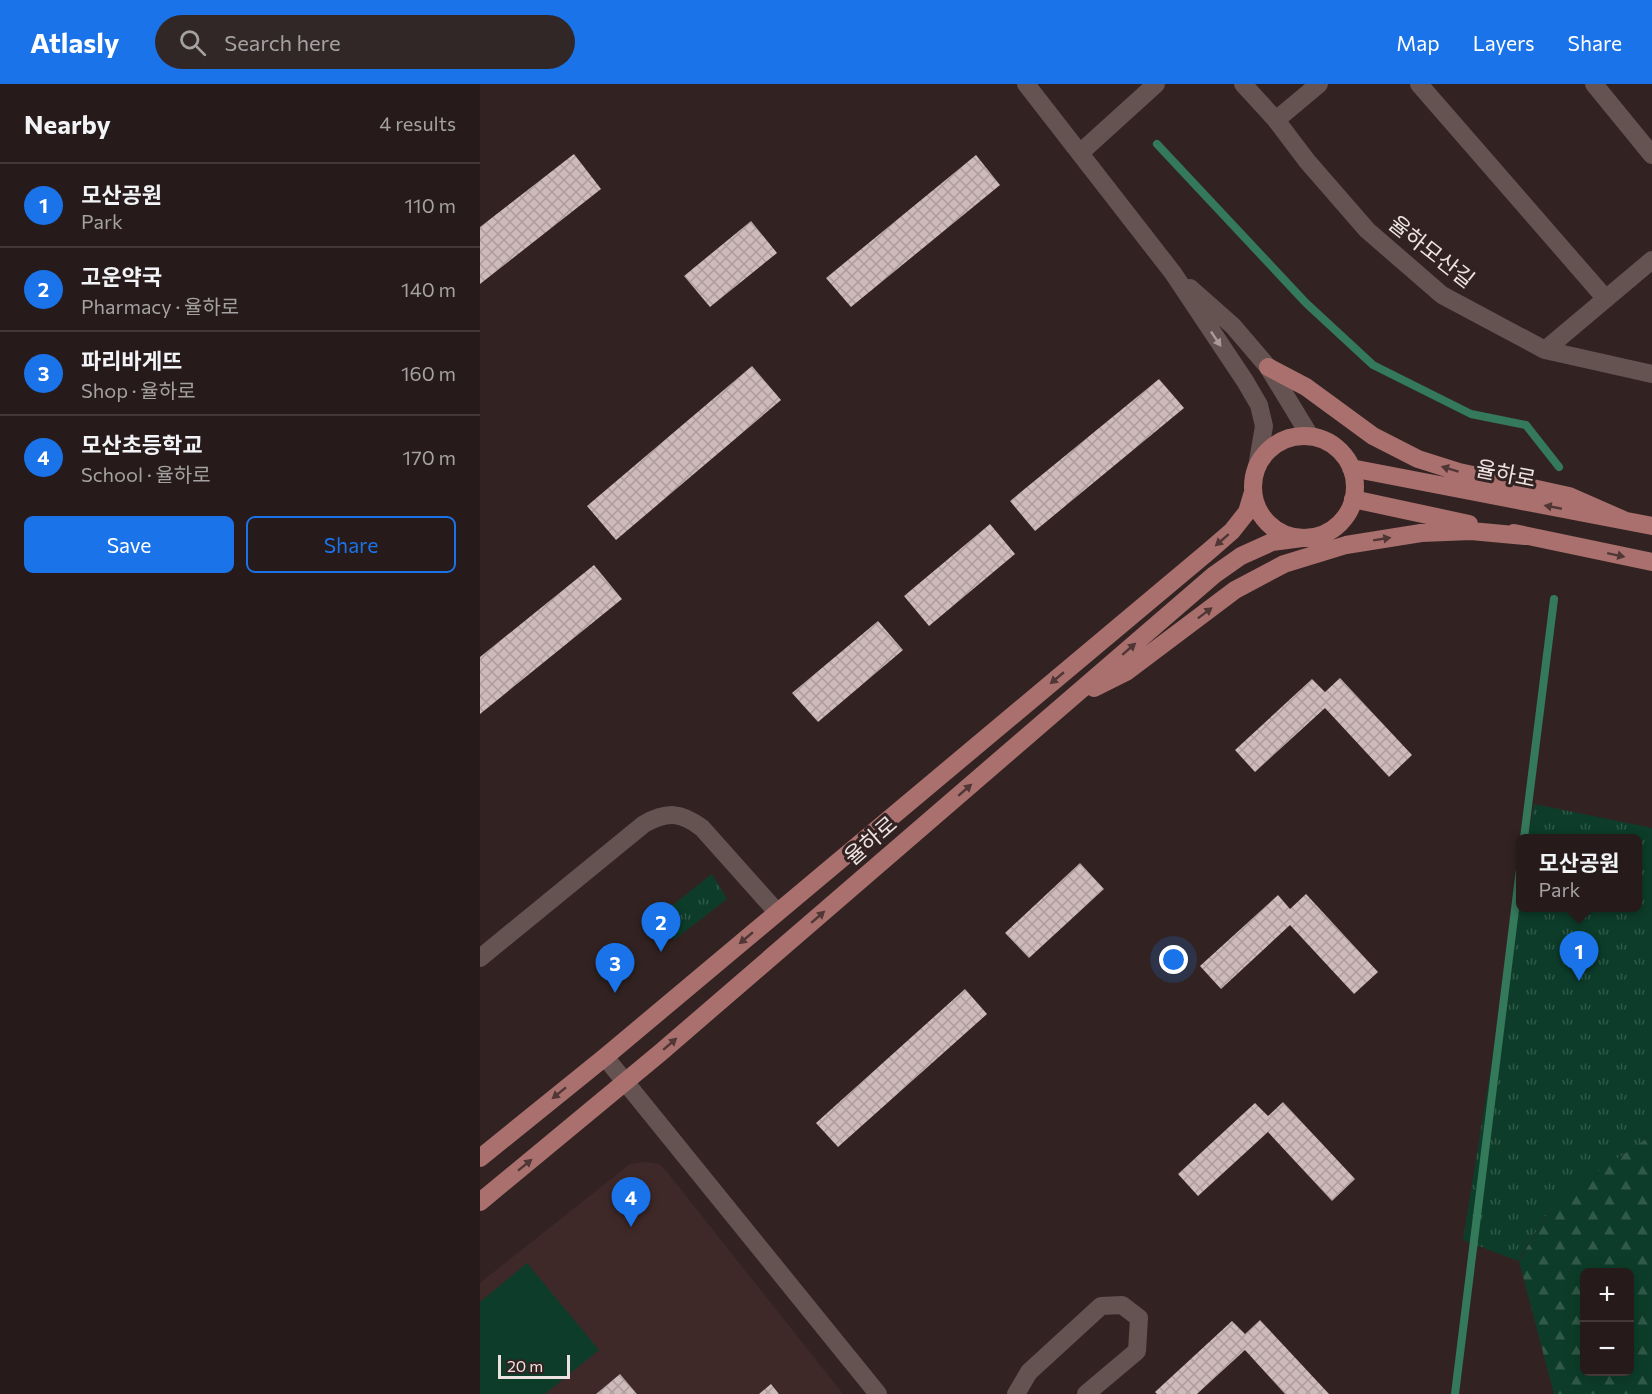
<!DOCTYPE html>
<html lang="en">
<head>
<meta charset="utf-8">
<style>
	:root { --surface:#261a1a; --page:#322727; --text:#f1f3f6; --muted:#a4a1a2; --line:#423839; --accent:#1a73e8 }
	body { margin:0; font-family:Commissioner,"Noto Sans KR",sans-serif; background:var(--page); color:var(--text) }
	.controls { position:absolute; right:18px; bottom:18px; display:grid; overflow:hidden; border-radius:9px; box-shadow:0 3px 15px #0003 }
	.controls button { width:54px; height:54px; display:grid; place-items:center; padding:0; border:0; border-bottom:2px solid var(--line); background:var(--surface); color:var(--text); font:30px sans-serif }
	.scale { position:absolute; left:18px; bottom:15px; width:72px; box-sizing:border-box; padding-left:6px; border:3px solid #ece2e1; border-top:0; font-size:16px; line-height:21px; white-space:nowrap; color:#ece2e1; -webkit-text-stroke:4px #322322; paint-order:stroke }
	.you { position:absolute; left:694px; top:876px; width:21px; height:21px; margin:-15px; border:4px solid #fff; border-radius:50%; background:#1a73e8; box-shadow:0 0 0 9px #1a73e833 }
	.badge { display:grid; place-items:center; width:39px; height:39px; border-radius:50%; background:var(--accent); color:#fff; font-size:20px; font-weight:700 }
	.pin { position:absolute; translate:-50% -50px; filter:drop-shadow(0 2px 3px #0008) }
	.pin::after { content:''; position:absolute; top:32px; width:21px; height:18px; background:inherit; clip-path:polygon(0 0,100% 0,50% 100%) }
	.popup { position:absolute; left:1036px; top:750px; width:126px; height:78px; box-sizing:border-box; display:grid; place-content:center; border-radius:9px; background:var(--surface); filter:drop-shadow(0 2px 4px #0005); font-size:20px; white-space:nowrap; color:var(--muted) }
	.popup b { font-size:22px; color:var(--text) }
	.popup::after { content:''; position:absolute; left:50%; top:100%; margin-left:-12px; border:12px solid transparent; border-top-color:var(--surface) }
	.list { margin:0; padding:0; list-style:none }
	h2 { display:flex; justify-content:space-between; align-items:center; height:78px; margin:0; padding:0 24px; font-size:26px }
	h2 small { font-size:20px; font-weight:400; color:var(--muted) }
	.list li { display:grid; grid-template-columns:39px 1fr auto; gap:18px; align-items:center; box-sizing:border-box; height:84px; padding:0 24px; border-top:2px solid var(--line) }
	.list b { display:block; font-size:22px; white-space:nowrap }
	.list p { margin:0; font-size:20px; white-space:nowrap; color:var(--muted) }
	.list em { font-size:20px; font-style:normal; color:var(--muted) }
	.actions { display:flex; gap:12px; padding:18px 24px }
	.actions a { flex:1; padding:14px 0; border:2px solid var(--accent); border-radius:9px; text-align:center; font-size:21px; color:var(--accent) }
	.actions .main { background:var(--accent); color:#fff }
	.icon { flex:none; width:33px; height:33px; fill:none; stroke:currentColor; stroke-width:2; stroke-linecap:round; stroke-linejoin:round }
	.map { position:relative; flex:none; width:1172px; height:1310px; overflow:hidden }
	header { display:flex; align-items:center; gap:36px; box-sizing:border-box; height:84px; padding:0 30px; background:var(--accent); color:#fff }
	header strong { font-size:28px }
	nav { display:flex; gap:33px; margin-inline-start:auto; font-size:21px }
	.search { width:420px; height:54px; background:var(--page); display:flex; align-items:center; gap:15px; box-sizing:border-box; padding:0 21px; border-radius:33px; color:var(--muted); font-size:22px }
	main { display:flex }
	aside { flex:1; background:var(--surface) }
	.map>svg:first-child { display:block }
	.built { fill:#3f2928 }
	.forest { fill:url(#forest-firs); fill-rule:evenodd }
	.park { fill:url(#park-tufts) }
	.pitch { fill:#0d3d2a }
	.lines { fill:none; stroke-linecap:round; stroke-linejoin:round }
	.stream { stroke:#35795b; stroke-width:8 }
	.building { fill:url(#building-cross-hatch) }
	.minor { stroke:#655352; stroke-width:18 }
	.major { stroke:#a9706e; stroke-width:18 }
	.oneway { fill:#a89a9a }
	.oneway2 { fill:#503635 }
	.labels { text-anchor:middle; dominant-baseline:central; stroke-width:6; stroke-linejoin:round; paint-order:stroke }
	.street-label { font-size:22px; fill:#ece2e1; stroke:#322322 }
</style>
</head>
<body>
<header>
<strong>Atlasly</strong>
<div class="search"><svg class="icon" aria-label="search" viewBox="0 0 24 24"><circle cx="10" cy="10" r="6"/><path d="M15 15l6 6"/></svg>Search here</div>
<nav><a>Map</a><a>Layers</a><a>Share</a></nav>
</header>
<main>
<aside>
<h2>Nearby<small>4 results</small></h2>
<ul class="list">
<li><span class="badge">1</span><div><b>모산공원</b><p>Park</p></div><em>110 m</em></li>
<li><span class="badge">2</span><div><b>고운약국</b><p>Pharmacy · 율하로</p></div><em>140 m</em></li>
<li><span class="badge">3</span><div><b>파리바게뜨</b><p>Shop · 율하로</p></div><em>160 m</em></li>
<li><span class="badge">4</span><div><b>모산초등학교</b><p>School · 율하로</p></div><em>170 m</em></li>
</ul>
<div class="actions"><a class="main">Save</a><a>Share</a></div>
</aside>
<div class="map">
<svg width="1172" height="1310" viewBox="0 0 1172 1310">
	<defs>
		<pattern id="forest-firs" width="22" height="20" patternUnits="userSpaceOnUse" patternTransform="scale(1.5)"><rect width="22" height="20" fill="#0d3d2a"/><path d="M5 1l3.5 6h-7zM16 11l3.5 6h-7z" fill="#305949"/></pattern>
		<pattern id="park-tufts" width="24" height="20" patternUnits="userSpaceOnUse" patternTransform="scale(1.5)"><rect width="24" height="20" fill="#0d3d2a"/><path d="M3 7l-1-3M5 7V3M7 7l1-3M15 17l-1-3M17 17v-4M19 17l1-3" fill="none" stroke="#305949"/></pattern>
		<pattern id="building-cross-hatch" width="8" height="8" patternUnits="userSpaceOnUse" patternTransform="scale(1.5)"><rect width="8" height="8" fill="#cebab8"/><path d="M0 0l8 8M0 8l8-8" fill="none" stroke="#ac9c9b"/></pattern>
	</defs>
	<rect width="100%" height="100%" fill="#322322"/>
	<!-- built -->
	<path class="built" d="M 166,1078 L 179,1080 L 187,1088 L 363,1310 L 0,1310 L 0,1199 L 150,1080 Z"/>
	<!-- forest -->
	<path class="forest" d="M 1172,1051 L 1172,1310 L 1074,1310 L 1039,1177 L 1075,1116 ZM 1104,1188 L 1150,1188 L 1150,1288 L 1104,1288 Z"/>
	<!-- park -->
	<path class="park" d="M 1054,720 L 1172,744 L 1172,1051 L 1075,1116 L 1038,1177 L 983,1156 L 1040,802 L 1040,824 L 1158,824 L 1158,754 L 1048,754 Z
		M 232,790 L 247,815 L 194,856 L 179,832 Z"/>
	<!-- pitch -->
	<path class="pitch" d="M 47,1179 L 119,1266 L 65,1310 L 0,1310 L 0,1218 Z"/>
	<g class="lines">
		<!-- stream -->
		<path class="stream" d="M 677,60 L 826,219 L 893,281 L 991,330 L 1046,341 L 1079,383
			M 1044,754 L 1074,515
			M 975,1310 L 1040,785"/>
	</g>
	<!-- building -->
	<path class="building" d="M 94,70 L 121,105 L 0,200 L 0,143 Z
		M 496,71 L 520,101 L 371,223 L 346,194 Z
		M 271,137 L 297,169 L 230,223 L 204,192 Z
		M 272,282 L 301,316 L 136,456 L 107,422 Z
		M 679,295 L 704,324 L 555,447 L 530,417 Z
		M 510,440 L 535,470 L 449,542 L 424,512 Z
		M 114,481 L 142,515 L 0,630 L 0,573 Z
		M 398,537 L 423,566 L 338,638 L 312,609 Z
		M 860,594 L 932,671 L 909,693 L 845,624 L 775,688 L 755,666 L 832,595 L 845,608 Z
		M 600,779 L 624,805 L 549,874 L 525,849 Z
		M 826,810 L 898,888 L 874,910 L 810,841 L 741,905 L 720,882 L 798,811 L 810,825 Z
		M 485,905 L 507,930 L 358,1063 L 336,1039 Z
		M 803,1018 L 875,1095 L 852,1117 L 788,1048 L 718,1112 L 698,1090 L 775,1019 L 788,1032 Z
		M 780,1236 L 849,1310 L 805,1310 L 765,1266 L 717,1310 L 677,1310 L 675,1308 L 752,1237 L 765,1250 Z
		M 140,1290 L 157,1310 L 116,1310 Z
		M 291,1300 L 299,1310 L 279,1310 Z"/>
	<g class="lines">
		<!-- minor -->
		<path class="minor" d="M 546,0 L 693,189 L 765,297 L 779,321 L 784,342 L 777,383
			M 763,0 L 796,36 L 827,77 L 887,146 L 962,211 L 1065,266 L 1172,290
			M 939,0 L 1126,215
			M 1114,0 L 1172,71
			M 796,36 L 839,0
			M 600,69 L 676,0
			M 710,204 L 753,242 L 788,283 L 830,352
			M 1065,266 L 1172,176
			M 0,874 L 164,740 C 187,727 201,728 222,744 L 297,828
			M 125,973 L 398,1310
			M 536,1310 L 549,1288 L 621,1222 L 642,1221 L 659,1234 L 657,1267 L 606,1310"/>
		<!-- major -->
		<path class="major" d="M 788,283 L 826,303 L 893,352 L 938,375 L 979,388 L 1089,412 L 1146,437
			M773 403a51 51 0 1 1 102 0a51 51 0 1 1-102 0Z
			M 871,384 L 1172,442
			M 873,415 L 989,440
			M 1034,449 L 1172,478
			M 614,604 L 646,588 L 755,506 L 804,480 L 866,461 L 941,449 L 991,447 L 1045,452
			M 0,1074 L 125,973 L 729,467 L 752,447 L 767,428 L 773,408
			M 0,1118 L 180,969 L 734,491 L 761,472 L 792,458 L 822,454"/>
	</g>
	<!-- one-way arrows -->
	<defs><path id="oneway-solid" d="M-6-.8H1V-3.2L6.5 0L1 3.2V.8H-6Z" transform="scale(1.5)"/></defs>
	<use class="oneway" href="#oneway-solid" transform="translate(736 255) rotate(56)"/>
	<g class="oneway2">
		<use href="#oneway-solid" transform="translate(970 385) rotate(-163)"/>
		<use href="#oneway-solid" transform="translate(1073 423) rotate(-169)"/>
		<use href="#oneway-solid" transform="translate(902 455) rotate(-9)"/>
		<use href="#oneway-solid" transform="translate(742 456) rotate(139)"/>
		<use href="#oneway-solid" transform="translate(1136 471) rotate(12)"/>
		<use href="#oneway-solid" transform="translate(725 529) rotate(-37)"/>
		<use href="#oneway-solid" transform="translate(649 565) rotate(-41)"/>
		<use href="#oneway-solid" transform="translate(577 594) rotate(140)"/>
		<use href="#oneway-solid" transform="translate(485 706) rotate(-41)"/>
		<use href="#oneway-solid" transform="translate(338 833) rotate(-41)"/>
		<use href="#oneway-solid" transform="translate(266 854) rotate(140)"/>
		<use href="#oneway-solid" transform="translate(190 960) rotate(-41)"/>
		<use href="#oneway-solid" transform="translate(79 1009) rotate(141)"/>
		<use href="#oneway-solid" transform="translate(45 1081) rotate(-39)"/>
	</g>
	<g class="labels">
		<!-- street labels -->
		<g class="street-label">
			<text transform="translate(952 167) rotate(38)">율하모산길</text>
			<text transform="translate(1026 389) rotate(11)">율하로</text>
			<text transform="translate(390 756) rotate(-41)">율하로</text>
		</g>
	</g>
</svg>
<div class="controls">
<button>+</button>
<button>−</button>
</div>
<div class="scale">20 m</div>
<div class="you"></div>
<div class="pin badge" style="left:1099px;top:897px">1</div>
<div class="popup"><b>모산공원</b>Park</div>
<div class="pin badge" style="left:181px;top:868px">2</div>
<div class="pin badge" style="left:135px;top:909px">3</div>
<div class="pin badge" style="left:151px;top:1143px">4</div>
</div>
</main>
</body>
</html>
